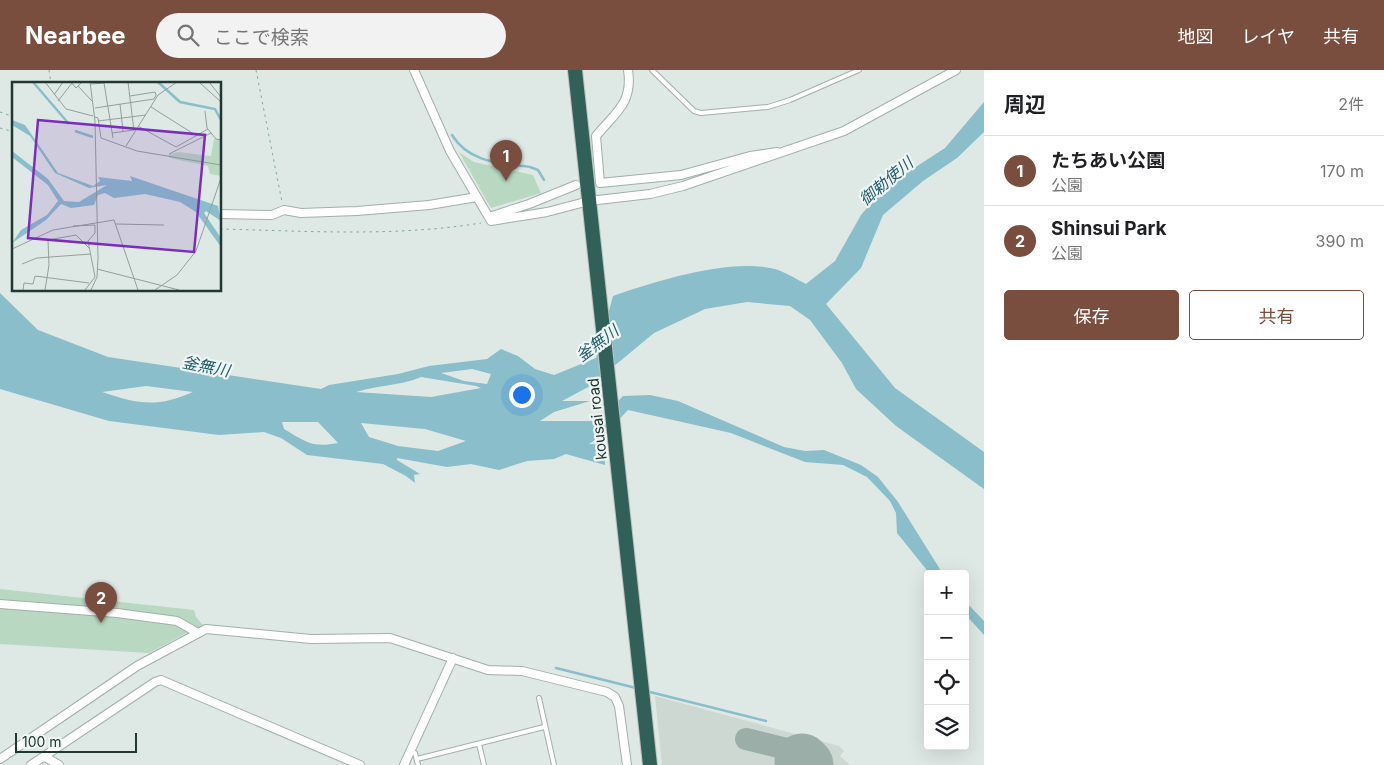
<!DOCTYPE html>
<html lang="ja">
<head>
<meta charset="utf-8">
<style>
	:root { --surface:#fff; --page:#f2f2f2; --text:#202124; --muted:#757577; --line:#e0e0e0; --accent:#794e3f }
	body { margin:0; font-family:Inter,"Noto Sans JP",sans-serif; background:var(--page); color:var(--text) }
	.controls { position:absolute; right:15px; bottom:15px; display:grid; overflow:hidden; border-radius:5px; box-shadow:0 5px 20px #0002 }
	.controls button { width:45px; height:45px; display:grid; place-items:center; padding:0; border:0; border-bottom:1px solid var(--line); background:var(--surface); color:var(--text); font:25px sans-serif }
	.scale { position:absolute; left:15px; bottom:12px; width:122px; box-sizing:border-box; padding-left:5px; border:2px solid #213731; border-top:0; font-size:14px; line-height:18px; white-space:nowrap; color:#213731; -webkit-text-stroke:4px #eef5f2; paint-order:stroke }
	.you { position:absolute; left:521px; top:324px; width:18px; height:18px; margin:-12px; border:4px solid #fff; border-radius:50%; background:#1a73e8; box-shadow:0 0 0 8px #1a73e833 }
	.badge { display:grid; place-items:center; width:32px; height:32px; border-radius:50%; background:var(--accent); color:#fff; font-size:16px; font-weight:700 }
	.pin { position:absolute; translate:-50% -41px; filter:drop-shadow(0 1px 2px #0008) }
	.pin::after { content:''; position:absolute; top:26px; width:18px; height:15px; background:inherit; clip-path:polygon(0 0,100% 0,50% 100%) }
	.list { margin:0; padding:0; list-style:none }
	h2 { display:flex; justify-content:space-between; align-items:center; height:65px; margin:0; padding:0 20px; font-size:21px }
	h2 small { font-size:16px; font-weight:400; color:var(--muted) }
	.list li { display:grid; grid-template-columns:32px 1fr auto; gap:15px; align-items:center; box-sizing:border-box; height:70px; padding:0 20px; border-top:1px solid var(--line) }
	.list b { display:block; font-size:19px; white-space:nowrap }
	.list p { margin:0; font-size:16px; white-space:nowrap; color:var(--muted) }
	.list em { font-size:16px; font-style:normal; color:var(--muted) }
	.actions { display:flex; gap:10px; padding:15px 20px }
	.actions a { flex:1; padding:11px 0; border:1px solid var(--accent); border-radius:5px; text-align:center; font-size:18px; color:var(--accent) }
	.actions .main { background:var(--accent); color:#fff }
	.icon { flex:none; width:28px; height:28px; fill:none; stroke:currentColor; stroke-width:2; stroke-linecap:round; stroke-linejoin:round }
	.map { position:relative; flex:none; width:984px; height:695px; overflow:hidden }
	header { display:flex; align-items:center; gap:30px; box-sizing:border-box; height:70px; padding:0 25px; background:var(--accent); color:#fff }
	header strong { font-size:24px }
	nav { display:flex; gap:28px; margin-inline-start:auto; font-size:18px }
	.search { width:350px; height:45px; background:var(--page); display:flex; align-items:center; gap:12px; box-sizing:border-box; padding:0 18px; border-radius:28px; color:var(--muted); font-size:19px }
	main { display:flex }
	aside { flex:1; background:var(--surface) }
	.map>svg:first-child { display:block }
	.built { fill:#cdd8d3 }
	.green { fill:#b8d8c2 }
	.water { fill:#8abeca; fill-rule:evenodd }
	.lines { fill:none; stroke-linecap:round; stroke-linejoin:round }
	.stream { stroke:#8abeca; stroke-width:2.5 }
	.taxiway { stroke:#9caea8; stroke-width:22 }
	.runway { stroke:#9caea8; stroke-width:55 }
	.lane-casing { stroke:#a2afab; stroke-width:6 }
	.street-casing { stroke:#a2afab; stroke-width:10 }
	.highway-casing { stroke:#bcc3c1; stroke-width:16 }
	.path { stroke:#81aa9e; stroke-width:1; stroke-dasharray:2.5 4; stroke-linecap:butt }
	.lane { stroke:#fff; stroke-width:4 }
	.street { stroke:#fff; stroke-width:8 }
	.highway { stroke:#306058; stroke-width:14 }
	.labels { text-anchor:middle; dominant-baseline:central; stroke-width:4.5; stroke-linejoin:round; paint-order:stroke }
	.street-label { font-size:15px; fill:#213731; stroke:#eef5f2 }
	.water-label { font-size:16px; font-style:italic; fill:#215e6d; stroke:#eef5f2 }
	.inset-river { fill:none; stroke:#8abeca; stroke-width:2.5 }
	.inset-road { fill:none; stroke:#92a19c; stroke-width:1 }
	.view { fill:#7b2cbf; fill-opacity:0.15; stroke:#7b2cbf; stroke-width:2.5 }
	.inset-edge { fill:none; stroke:#213731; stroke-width:2.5 }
</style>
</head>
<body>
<header>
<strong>Nearbee</strong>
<div class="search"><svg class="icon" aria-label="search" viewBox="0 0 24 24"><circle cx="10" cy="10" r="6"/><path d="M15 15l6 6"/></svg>ここで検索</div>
<nav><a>地図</a><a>レイヤ</a><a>共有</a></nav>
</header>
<main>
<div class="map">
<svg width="984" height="695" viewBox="0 0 984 695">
	<rect width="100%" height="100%" fill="#dee8e4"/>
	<!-- built -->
	<path class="built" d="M 655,626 L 839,676 L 844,681 L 840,686 L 850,695 L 662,695 Z"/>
	<!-- green -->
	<path class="green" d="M 459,82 L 474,92 L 533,105 L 541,123 L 491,138 Z
		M 0,519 L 194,540 L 196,547 L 206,559 L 192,560 L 149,583 L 0,574 Z"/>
	<!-- water -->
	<path class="water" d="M 984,32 L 984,62 L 957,88 L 923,111 L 883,145 L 861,198 L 826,234 L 895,318 L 984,382 L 984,419 L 896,356 L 856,319 L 842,293 L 810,250 L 790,236 L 747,232 L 705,239 L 654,263 L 590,316 L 562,331 L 590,331 L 554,342 L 540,351 L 599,351 L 623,326 L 650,325 L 678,331 L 784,377 L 805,381 L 824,380 L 861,395 L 878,407 L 898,432 L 943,504 L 930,504 L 897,463 L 896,443 L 890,431 L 867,407 L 843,395 L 805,392 L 731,363 L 628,340 L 606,363 L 589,374 L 604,375 L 605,395 L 566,384 L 554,389 L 527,391 L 499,400 L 471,394 L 447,397 L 397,388 L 397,390 L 420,404 L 414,405 L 415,413 L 406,406 L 383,394 L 307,385 L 281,368 L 264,362 L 219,365 L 109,351 L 0,319 L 0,223 L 38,260 L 108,287 L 321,319 L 329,315 L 398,304 L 429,296 L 487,289 L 501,279 L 518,286 L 535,299 L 554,305 L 596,288 L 613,226 C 658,211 728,188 775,199 C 785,202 796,209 806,214 L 835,191 L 861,145 L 885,117 L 945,78 ZM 472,299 L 491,304 L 487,314 L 464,311 L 441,303 ZM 421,307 L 476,316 L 481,318 L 431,327 L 356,322 C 378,315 400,316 421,307 ZM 146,316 L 193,322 C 157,338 138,334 102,322 ZM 282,352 L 318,352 L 338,373 C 312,378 306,372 284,359 ZM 361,353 L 425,359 L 466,371 L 438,381 L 398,376 L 369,367 Z
		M 965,531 L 984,551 L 984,565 L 965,544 Z"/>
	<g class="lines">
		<!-- stream -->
		<path class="stream" d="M 452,65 C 469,93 501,93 530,97 L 538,100 L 544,110
			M 556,598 L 636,618
			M 646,621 L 766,651"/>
		<!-- taxiway -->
		<path class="taxiway" d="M 746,669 L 791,680 L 802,691"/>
		<!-- runway -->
		<path class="runway" d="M 802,691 L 806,695"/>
		<defs>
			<path id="lane" d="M 652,0 L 694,41 L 701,43 L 768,37 L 790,30 L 859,0
				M 539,628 L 554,695
				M 479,674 L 484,695
				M 415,683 L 418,695
				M 417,689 L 544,657"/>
			<path id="street" d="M 414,0 L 450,81 L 491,151 L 547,142 L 589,131 L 650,124 L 683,116 L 844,61 L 956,0
				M 628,0 C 633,33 616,42 596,66 L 600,113 L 681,105 L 750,86 L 777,82
				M 220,144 L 272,145 L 284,140 L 301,143 L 357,141 L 429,135 L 477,127
				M 489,147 L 529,134 L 576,115
				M 0,534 L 117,543 L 177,551 L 198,563
				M 45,687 L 59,695
				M 0,689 L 137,596 L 206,559 L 311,569 L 390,568 L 488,600 L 522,601 L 607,622 L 615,627 L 619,636 L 627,695
				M 31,695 L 155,612 L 161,610 L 360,695
				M 404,695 L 453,588"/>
			<path id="highway" d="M 575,0 L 650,695"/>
		</defs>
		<!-- lane casing -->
		<use href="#lane" class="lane-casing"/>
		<!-- street casing -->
		<use href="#street" class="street-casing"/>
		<!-- highway casing -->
		<use href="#highway" class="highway-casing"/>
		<!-- path -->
		<path class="path" d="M 49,0 L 51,14
			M 256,0 L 282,132
			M 0,42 L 14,47
			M 0,58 L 14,62
			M 220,159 C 307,161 395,167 481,153"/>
		<!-- lane -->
		<use href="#lane" class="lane"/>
		<!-- street -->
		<use href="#street" class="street"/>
		<!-- highway -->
		<use href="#highway" class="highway"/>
	</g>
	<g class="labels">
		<!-- street labels -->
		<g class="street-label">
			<text transform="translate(597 349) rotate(-96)">kousai road</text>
		</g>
		<!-- water labels -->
		<g class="water-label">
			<text transform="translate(886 111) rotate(-40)">御勅使川</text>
			<text transform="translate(597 273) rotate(-37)">釜無川</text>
			<text transform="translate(206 296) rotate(11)">釜無川</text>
		</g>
	</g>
	<!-- overview -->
	<g transform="translate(12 12)">
		<rect width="209" height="209" fill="#dee8e4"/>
		<path d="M 202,57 L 209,58 L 209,94 L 198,92 L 196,84 L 158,76 L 156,73 L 166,70 L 199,74 Z" fill="#b8d8c2"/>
		<path d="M 0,38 L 13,43 L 46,91 L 81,104 L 88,99 L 86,95 L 120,99 L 118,94 L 206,124 L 209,139 L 194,129 L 192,131 L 209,156 L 209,165 L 184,130 L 168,120 L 133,112 L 102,116 L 93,111 L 86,113 L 82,123 L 59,126 L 49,122 L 34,138 L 0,161 L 9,148 L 35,133 L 46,119 L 36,103 L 0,75 L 0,69 L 36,97 L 52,119 L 67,120 L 95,103 L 77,106 L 43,91 L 18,54 L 0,43 Z" fill="#8abeca"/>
		<path class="inset-river" d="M 21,0 L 57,42M 146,0 L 168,20 L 203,27 L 209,38M 63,49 L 81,55"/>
		<path class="inset-road" d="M 33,0 L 54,27 L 81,34M 59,0 L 64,6 L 70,0M 78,0 L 83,39 L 86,176 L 85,195 L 79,208M 116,0 L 122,49M 187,0 L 209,20M 197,0 L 209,15M 79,2 L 92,1 L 101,56M 66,4 L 80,19M 42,13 L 51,0M 46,19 L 60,1M 108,22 L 111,49M 139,25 L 185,54M 83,26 L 142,17 L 144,13 L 143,10 L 118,14M 193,29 L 195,46 L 204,57 L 209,58M 83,35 L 86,36 L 89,56 L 125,69 L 209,83M 86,39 L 134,33M 126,44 L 164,65 L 196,47M 100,51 L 122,48M 114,64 L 146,13 L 165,0M 157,72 L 199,51M 104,142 L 152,143M 61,144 L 83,143 L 83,151 L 76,159 L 83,195M 0,167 L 41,148 L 102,138 L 126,208M 10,182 L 25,176 L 79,172M 85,187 L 167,208M 11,208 L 12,201 L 21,202 L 23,194 L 77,201M 33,208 L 37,183 L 36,158 L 64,153 L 78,167M 73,208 L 83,195M 143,208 L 165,193 L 184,169 L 209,96"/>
		<path class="view" d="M 26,38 L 193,53 L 182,170 L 16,156 Z"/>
		<rect width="209" height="209" class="inset-edge"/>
	</g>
</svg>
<div class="controls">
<button>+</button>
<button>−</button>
<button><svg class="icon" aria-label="locate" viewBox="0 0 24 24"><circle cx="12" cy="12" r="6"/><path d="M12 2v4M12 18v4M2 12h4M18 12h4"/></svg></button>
<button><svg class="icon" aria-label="layers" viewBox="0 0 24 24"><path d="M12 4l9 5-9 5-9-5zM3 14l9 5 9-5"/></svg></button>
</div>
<div class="scale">100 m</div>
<div class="you"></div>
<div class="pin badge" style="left:506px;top:111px">1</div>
<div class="pin badge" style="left:101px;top:553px">2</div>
</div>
<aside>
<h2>周辺<small>2件</small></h2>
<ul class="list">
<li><span class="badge">1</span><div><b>たちあい公園</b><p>公園</p></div><em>170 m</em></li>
<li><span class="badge">2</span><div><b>Shinsui Park</b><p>公園</p></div><em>390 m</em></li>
</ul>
<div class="actions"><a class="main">保存</a><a>共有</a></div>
</aside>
</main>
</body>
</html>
